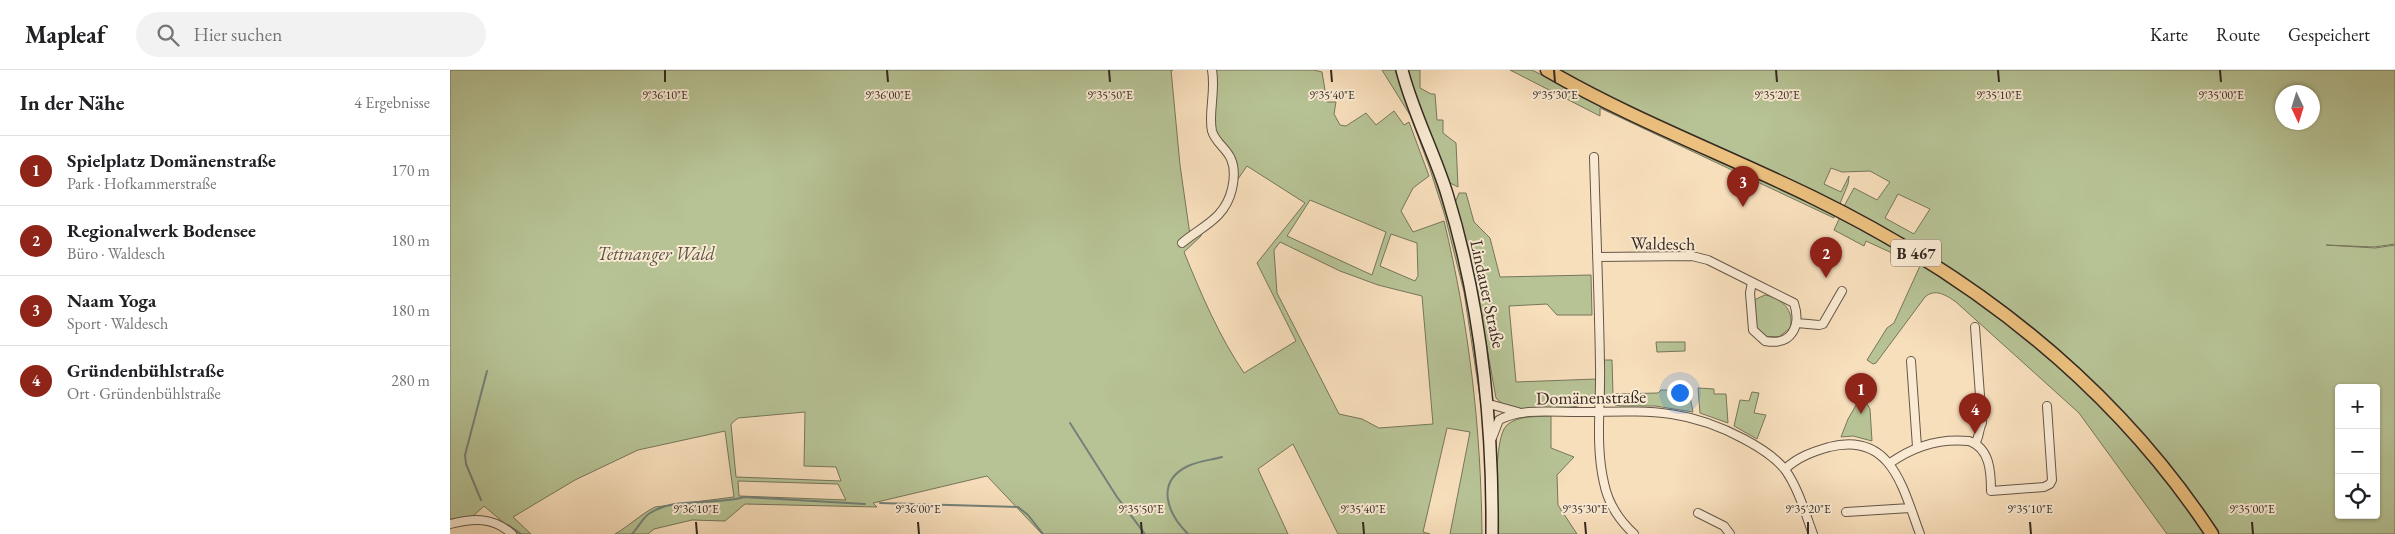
<!DOCTYPE html>
<html lang="de">
<head>
<meta charset="utf-8">
<style>
	:root { --surface:#fff; --page:#f2f2f2; --text:#202124; --muted:#757577; --line:#e0e0e0; --accent:#8f2418 }
	body { margin:0; font-family:"EB Garamond",serif; background:var(--page); color:var(--text) }
	.controls { position:absolute; right:15px; bottom:15px; display:grid; overflow:hidden; border-radius:5px; box-shadow:0 1px 4px #0004 }
	.controls button { width:45px; height:45px; display:grid; place-items:center; padding:0; border:0; border-bottom:1px solid var(--line); background:var(--surface); color:var(--text); font:25px sans-serif }
	.compass { position:absolute; left:1825px; top:15px; width:45px; height:45px; border-radius:50%; background:var(--surface); box-shadow:0 1px 4px #0004; rotate:176deg }
	.you { position:absolute; left:1229px; top:322px; width:18px; height:18px; margin:-12px; border:4px solid #fff; border-radius:50%; background:#1a73e8; box-shadow:0 0 0 8px #1a73e833 }
	.badge { display:grid; place-items:center; width:32px; height:32px; border-radius:50%; background:var(--accent); color:#fff; font-size:16px; font-weight:700 }
	.pin { position:absolute; translate:-50% -41px; filter:drop-shadow(0 1px 2px #0008) }
	.pin::after { content:''; position:absolute; top:26px; width:18px; height:15px; background:inherit; clip-path:polygon(0 0,100% 0,50% 100%) }
	.list { margin:0; padding:0; list-style:none }
	h2 { display:flex; justify-content:space-between; align-items:center; height:65px; margin:0; padding:0 20px; font-size:21px }
	h2 small { font-size:16px; font-weight:400; color:var(--muted) }
	.list li { display:grid; grid-template-columns:32px 1fr auto; gap:15px; align-items:center; box-sizing:border-box; height:70px; padding:0 20px; border-top:1px solid var(--line) }
	.list b { display:block; font-size:19px; white-space:nowrap }
	.list p { margin:0; font-size:16px; white-space:nowrap; color:var(--muted) }
	.list em { font-size:16px; font-style:normal; color:var(--muted) }
	.icon { flex:none; width:28px; height:28px; fill:none; stroke:currentColor; stroke-width:2; stroke-linecap:round; stroke-linejoin:round }
	.map { position:relative; flex:none; width:1945px; height:464px; overflow:hidden }
	header { display:flex; align-items:center; gap:30px; box-sizing:border-box; height:70px; padding:0 25px; background:var(--surface); border-bottom:1px solid var(--line) }
	header strong { font-size:24px }
	nav { display:flex; gap:28px; margin-inline-start:auto; font-size:18px }
	.search { width:350px; height:45px; background:var(--page); display:flex; align-items:center; gap:12px; box-sizing:border-box; padding:0 18px; border-radius:28px; color:var(--muted); font-size:19px }
	main { display:flex }
	aside { flex:1; background:var(--surface) }
	.map>svg:first-child { display:block }
	.green { fill:#b7c395; stroke:#76765c; fill-rule:evenodd }
	.lines { fill:none; stroke-linecap:round; stroke-linejoin:round }
	.stream { stroke:#738178; stroke-width:2 }
	.minor-casing { stroke:#655648; stroke-width:10 }
	.secondary-casing { stroke:#342922; stroke-width:14 }
	.primary-casing { stroke:#342922; stroke-width:15 }
	.minor { stroke:#faead3; stroke-width:8 }
	.secondary { stroke:#faead3; stroke-width:11 }
	.primary { stroke:#ecc07e; stroke-width:12 }
	.ticks { fill:none; stroke:#342922; stroke-width:2 }
	.labels { text-anchor:middle; dominant-baseline:central; stroke-width:4; stroke-linejoin:round; paint-order:stroke }
	.shield { fill:#faead3; stroke:#6f6357; stroke-width:1 }
	.shield-label { font-size:16px; font-weight:bold; fill:#342922 }
	.street-label { font-size:18px; fill:#342922; stroke:#faead3 }
	.park-label { font-size:18px; font-style:italic; fill:#55503f; stroke:#faead3 }
	.ticks-label { font-size:12px; text-anchor:middle; fill:#342922; stroke:#faead3; stroke-width:4; stroke-linejoin:round; paint-order:stroke }
</style>
</head>
<body>
<header>
<strong>Mapleaf</strong>
<div class="search"><svg class="icon" aria-label="search" viewBox="0 0 24 24"><circle cx="10" cy="10" r="6"/><path d="M15 15l6 6"/></svg>Hier suchen</div>
<nav><a>Karte</a><a>Route</a><a>Gespeichert</a></nav>
</header>
<main>
<aside>
<h2>In der Nähe<small>4 Ergebnisse</small></h2>
<ul class="list">
<li><span class="badge">1</span><div><b>Spielplatz Domänenstraße</b><p>Park · Hofkammerstraße</p></div><em>170 m</em></li>
<li><span class="badge">2</span><div><b>Regionalwerk Bodensee</b><p>Büro · Waldesch</p></div><em>180 m</em></li>
<li><span class="badge">3</span><div><b>Naam Yoga</b><p>Sport · Waldesch</p></div><em>180 m</em></li>
<li><span class="badge">4</span><div><b>Gründenbühlstraße</b><p>Ort · Gründenbühlstraße</p></div><em>280 m</em></li>
</ul>
</aside>
<div class="map">
<svg width="1945" height="464" viewBox="0 0 1945 464">
	<rect width="100%" height="100%" fill="#f8dfbc"/>
	<filter id="stains"><feTurbulence type="fractalNoise" baseFrequency=".004" numOctaves="4"/><feColorMatrix values="0 0 0 0 .2 0 0 0 0 .09 0 0 0 0 .02 0 0 0 .5 -.17"/></filter>
	<radialGradient id="worn" r=".72"><stop offset=".6" stop-color="#630" stop-opacity="0"/><stop offset="1" stop-color="#630" stop-opacity=".3"/></radialGradient>
	<!-- green -->
	<path class="green" d="M 0,0 L 723,0 L 721,0 L 730,95 L 740,165 L 752,162 L 751,166 L 734,182 C 751,224 769,266 794,303 L 846,271 L 807,193 L 855,133 L 797,96 L 788,109 L 784,108 L 784,101 L 763,63 L 763,0 L 864,0 L 872,2 L 877,32 L 886,32 L 884,44 L 890,55 L 896,56 L 916,43 L 926,55 L 944,41 L 954,55 L 959,52 L 979,106 L 963,118 L 951,141 L 963,162 L 994,151 C 1019,254 1031,358 1032,464 L 1000,464 L 1020,362 L 997,358 L 973,462 L 980,464 L 888,464 L 843,374 L 808,399 L 838,464 L 592,464 L 537,406 L 423,433 L 427,437 L 295,434 L 275,451 L 242,450 L 204,459 L 198,464 L 165,464 C 179,456 191,444 205,437 L 284,427 L 275,361 L 188,380 L 125,410 L 63,447 L 81,464 L 67,464 L 34,436 L 22,447 L 0,452 ZM 860,130 L 936,162 L 922,205 L 837,166 ZM 941,164 L 967,173 L 968,206 L 965,211 L 930,196 ZM 830,172 L 890,201 L 928,215 L 972,226 L 983,354 L 929,358 L 912,349 L 889,344 L 827,223 L 824,180 ZM 355,342 L 354,396 L 386,397 L 391,411 L 286,407 L 281,354 L 288,348 ZM 288,411 L 388,414 L 396,430 L 289,426 Z
		M 932,0 L 945,0 L 981,95 L 1003,166 L 1019,240 L 1032,341 L 1014,222 L 995,146 L 979,96 L 960,45 Z
		M 957,0 L 970,0 L 970,18 L 981,24 L 985,24 L 987,50 L 993,50 L 993,63 L 1006,73 L 1008,117 L 998,112 Z
		M 1060,0 L 1082,0 L 1145,32 L 1322,114 L 1384,145 L 1384,148 L 1150,38 L 1150,46 Z
		M 1105,0 L 1945,0 L 1945,174 L 1924,177 L 1876,175 L 1925,178 L 1945,175 L 1945,464 L 1768,464 C 1742,430 1718,394 1690,361 C 1637,300 1571,243 1503,200 C 1468,178 1430,158 1393,138 L 1404,118 L 1427,130 L 1440,112 L 1420,101 L 1392,102 L 1381,98 L 1374,114 L 1391,122 L 1399,106 L 1398,114 L 1389,136 L 1149,23 ZM 1832,22 L 1862,22 L 1862,52 L 1832,52 ZM 1448,124 L 1480,139 L 1464,164 L 1435,148 ZM 1889,318 L 1926,318 L 1926,445 L 1889,445 Z
		M 1009,123 L 1016,123 L 1024,152 L 1040,168 L 1050,207 L 1141,205 L 1142,245 L 1107,245 L 1097,234 L 1059,236 L 1066,312 L 1147,309 C 1146,315 1148,323 1144,328 C 1134,342 1075,340 1059,337 C 1053,335 1050,332 1046,328 L 1034,261 L 1005,133 Z
		M 1390,147 C 1420,164 1451,179 1480,197 C 1587,265 1683,360 1755,464 L 1717,464 L 1629,343 L 1506,232 C 1496,225 1485,218 1475,227 L 1426,293 L 1423,294 L 1417,290 L 1437,258 L 1444,253 L 1470,196 L 1416,171 L 1414,176 L 1384,160 Z
		M 1315,225 C 1331,228 1345,240 1340,258 L 1329,267 L 1311,266 L 1306,258 L 1304,230 Z
		M 1206,272 L 1235,272 L 1235,281 L 1207,282 Z
		M 1154,290 L 1162,290 L 1163,324 L 1208,323 L 1211,320 L 1220,320 L 1220,317 L 1238,316 L 1243,342 L 1205,336 L 1171,336 L 1165,335 L 1154,326 Z
		M 1248,318 L 1264,319 L 1264,324 L 1276,324 L 1278,353 L 1250,343 Z
		M 1302,322 L 1309,323 L 1304,343 L 1316,345 L 1307,369 L 1284,356 L 1290,330 L 1299,331 Z
		M 1412,325 L 1420,339 L 1422,371 L 1403,366 L 1391,367 L 1398,349 Z
		M 1101,346 L 1101,378 L 1124,387 L 1107,405 L 1108,435 L 1127,464 L 1046,464 C 1047,443 1043,367 1057,355 C 1068,345 1087,347 1101,346 Z"/>
	<g class="lines">
		<!-- stream -->
		<path class="stream" d="M 620,353 L 667,427 L 695,464
			M 31,430 L 16,394 L 15,385 L 37,301
			M 430,433 L 568,437 L 578,445 L 593,464
			M 58,455 L 71,464
			M 182,464 C 188,458 193,447 200,443 C 228,426 264,436 294,427 L 415,434
			M 738,464 C 717,443 705,412 738,396 C 749,391 761,390 772,387"/>
		<defs>
			<path id="minor" d="M 1144,87 C 1146,157 1149,226 1150,296 C 1151,334 1145,375 1154,413 C 1158,433 1170,451 1184,464
				M 732,173 C 752,156 775,149 782,119 C 784,110 785,98 781,89 C 777,79 765,72 762,61 C 758,44 766,21 762,0
				M 1147,187 L 1242,186 L 1258,190 L 1302,212
				M 1302,212 L 1344,233 C 1351,255 1343,276 1315,271 L 1303,260 L 1300,223 Z
				M 1347,253 L 1369,255 L 1373,254 L 1392,221
				M 1461,291 L 1467,377
				M 1039,334 L 1068,342
				M 1042,368 L 1049,350 C 1073,337 1108,343 1135,342 C 1198,341 1236,338 1294,369 C 1309,377 1326,387 1336,401 C 1349,420 1355,443 1363,464
				M 1525,373 C 1530,367 1528,360 1532,353 L 1525,257
				M 1440,393 C 1464,376 1490,368 1519,371 C 1540,378 1541,402 1541,421 L 1594,417 L 1600,414 L 1602,410 L 1597,336
				M 1335,399 C 1348,387 1362,382 1379,377 C 1442,361 1453,419 1470,464
				M 1396,442 L 1460,438
				M 1248,443 L 1274,456 L 1280,464
				M 0,454 C 24,448 43,447 62,464"/>
			<path id="secondary" d="M 952,0 C 963,43 984,82 997,124 C 1031,235 1043,349 1042,464"/>
			<path id="primary" d="M 1097,0 C 1181,49 1274,84 1362,127 C 1522,205 1663,314 1762,464"/>
		</defs>
		<!-- minor casing -->
		<use href="#minor" class="minor-casing"/>
		<!-- secondary casing -->
		<use href="#secondary" class="secondary-casing"/>
		<!-- primary casing -->
		<use href="#primary" class="primary-casing"/>
		<!-- minor -->
		<use href="#minor" class="minor"/>
		<!-- secondary -->
		<use href="#secondary" class="secondary"/>
		<!-- primary -->
		<use href="#primary" class="primary"/>
	</g>
	<!-- ticks -->
	<path class="ticks" d="M 215,0 L 215,12M 437,0 L 438,12M 659,0 L 660,12M 881,0 L 882,12M 1104,0 L 1105,12M 1326,0 L 1327,12M 1548,0 L 1549,12M 1770,0 L 1771,12M 246,452 L 247,464M 468,452 L 469,464M 691,452 L 692,464M 913,452 L 914,464M 1135,452 L 1136,464M 1358,452 L 1358,464M 1580,452 L 1581,464M 1802,452 L 1803,464"/>
	<g class="labels">
		<!-- shield labels -->
		<rect class="shield" x="1441" y="169.5" width="50" height="27" rx="4"/>
		<g class="shield-label">
			<text x="1466" y="183">B 467</text>
		</g>
		<!-- street labels -->
		<g class="street-label">
			<text transform="translate(1213 173) rotate(1)">Waldesch</text>
			<text transform="translate(1038 224) rotate(78)">Lindauer Straße</text>
			<text transform="translate(1141 327) rotate(-1)">Domänenstraße</text>
		</g>
		<!-- park labels -->
		<g class="park-label">
			<text x="206" y="183">Tettnanger Wald</text>
		</g>
	</g>
	<g class="ticks-label">
		<text x="215" y="29">9°36'10"E</text>
		<text x="438" y="29">9°36'00"E</text>
		<text x="660" y="29">9°35'50"E</text>
		<text x="882" y="29">9°35'40"E</text>
		<text x="1105" y="29">9°35'30"E</text>
		<text x="1327" y="29">9°35'20"E</text>
		<text x="1549" y="29">9°35'10"E</text>
		<text x="1771" y="29">9°35'00"E</text>
		<text x="246" y="443">9°36'10"E</text>
		<text x="468" y="443">9°36'00"E</text>
		<text x="691" y="443">9°35'50"E</text>
		<text x="913" y="443">9°35'40"E</text>
		<text x="1135" y="443">9°35'30"E</text>
		<text x="1358" y="443">9°35'20"E</text>
		<text x="1580" y="443">9°35'10"E</text>
		<text x="1802" y="443">9°35'00"E</text>
	</g>
	<rect width="100%" height="100%" filter="url(#stains)"/>
	<rect width="100%" height="100%" fill="url(#worn)"/>
</svg>
<div class="controls">
<button>+</button>
<button>−</button>
<button><svg class="icon" aria-label="locate" viewBox="0 0 24 24"><circle cx="12" cy="12" r="6"/><path d="M12 2v4M12 18v4M2 12h4M18 12h4"/></svg></button>
</div>
<svg class="compass" viewBox="-18 -18 36 36"><path d="M0-13l5 13h-10z" fill="#e53935"/><path d="M0 13l5-13h-10z" fill="#757577"/></svg>
<div class="you"></div>
<div class="pin badge" style="left:1411px;top:344px">1</div>
<div class="pin badge" style="left:1376px;top:208px">2</div>
<div class="pin badge" style="left:1293px;top:137px">3</div>
<div class="pin badge" style="left:1525px;top:364px">4</div>
</div>
</main>
</body>
</html>
